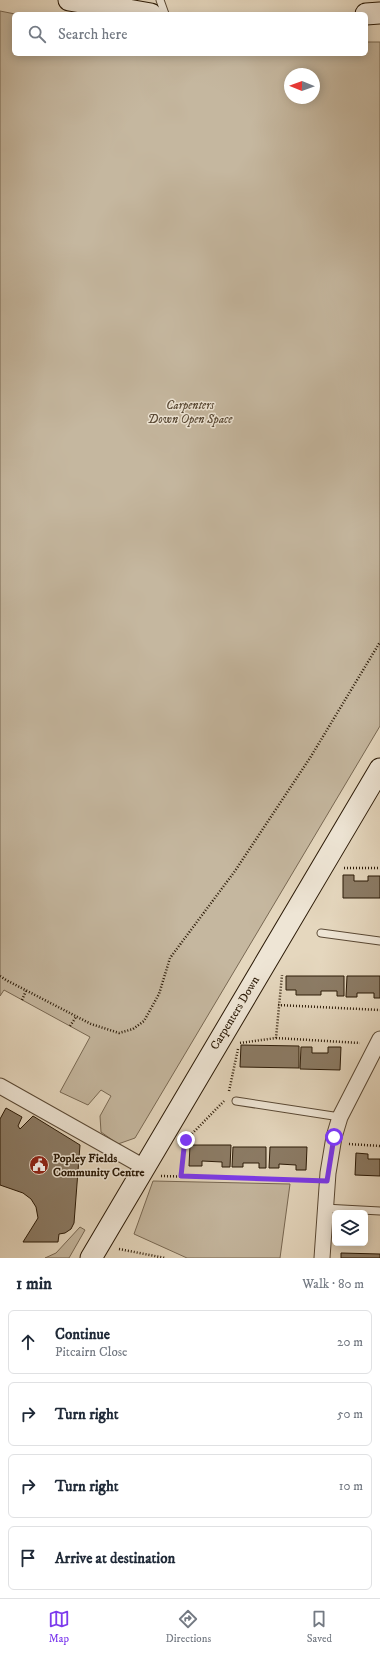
<!DOCTYPE html>
<html lang="en">
<head>
<meta charset="utf-8">
<style>
	:root { --surface:#fff; --page:#f2f2f3; --text:#1f2937; --muted:#747a83; --line:#e0e1e3; --accent:#7c3aed }
	body { margin:0; font-family:"IM FELL DW Pica",serif; background:var(--page); color:var(--text) }
	.controls { position:absolute; right:12px; bottom:12px; display:grid; overflow:hidden; border-radius:6px; box-shadow:0 2px 10px #0003 }
	.controls button { width:36px; height:36px; display:grid; place-items:center; padding:0; border:0; border-bottom:1px solid var(--line); background:var(--surface); color:var(--text); font:20px sans-serif }
	.compass { position:absolute; left:284px; top:68px; width:36px; height:36px; border-radius:50%; background:var(--surface); box-shadow:0 2px 10px #0003; rotate:271deg }
	.stop { position:absolute; width:12px; height:12px; margin:-9px; border:3px solid #7c3aed; border-radius:50%; background:#fff }
	.stop.end { background:#7c3aed; border-color:#fff; box-shadow:0 1px 4px #0008 }
	.list { margin:0; padding:0; list-style:none }
	h2 { display:flex; justify-content:space-between; align-items:center; height:52px; margin:0; padding:0 16px; font-size:17px }
	h2 small { font-size:13px; font-weight:400; color:var(--muted) }
	.list li { display:grid; grid-template-columns:26px 1fr auto; gap:12px; align-items:center; box-sizing:border-box; height:64px; margin:0 8px 8px; padding:0 8px; border:1px solid var(--line); border-radius:6px }
	.list b { display:block; font-size:15px; white-space:nowrap }
	.list p { margin:0; font-size:13px; white-space:nowrap; color:var(--muted) }
	.list em { font-size:13px; font-style:normal; color:var(--muted) }
	.icon { flex:none; width:22px; height:22px; fill:none; stroke:currentColor; stroke-width:2; stroke-linecap:round; stroke-linejoin:round }
	.map { position:relative; flex:none; width:380px; height:1258px; overflow:hidden }
	.search { position:absolute; background:var(--surface); box-shadow:0 2px 10px #0003; left:12px; right:12px; top:12px; height:44px; display:flex; align-items:center; gap:10px; box-sizing:border-box; padding:0 14px; border-radius:6px; color:var(--muted); font-size:15px }
	.sheet { height:340px; background:var(--surface) }
	nav { display:flex; justify-content:space-around; align-items:center; box-sizing:border-box; height:56px; border-top:1px solid var(--line); background:var(--surface); font-size:11px; color:var(--muted) }
	nav a { display:grid; justify-items:center; gap:2px }
	nav .on { color:var(--accent) }
	.map>svg:first-child { display:block }
	.green { fill:#c5b79f; stroke:#786853; fill-rule:evenodd }
	.building { fill:#8c7c66; stroke:#2b1a07 }
	.lines { fill:none; stroke-linecap:round; stroke-linejoin:round }
	.lane-casing { stroke:#5a4935; stroke-width:9 }
	.street-casing { stroke:#5a4935; stroke-width:17 }
	.secondary-casing { stroke:#2b1a07; stroke-width:23 }
	.path { stroke:#2b1a07; stroke-width:2.5; stroke-dasharray:1 2; stroke-linecap:butt }
	.lane { stroke:#eee5d5; stroke-width:7 }
	.street { stroke:#eee5d5; stroke-width:15 }
	.secondary { stroke:#eee5d5; stroke-width:21 }
	.route { stroke:#7c3aed; stroke-width:5 }
	.labels { text-anchor:middle; dominant-baseline:central; stroke-width:3; stroke-linejoin:round; paint-order:stroke }
	.park-label { font-size:12px; font-style:italic; fill:#594935; stroke:#eee5d5 }
	.street-label { font-size:12px; fill:#2b1a07; stroke:#eee5d5 }
	.poi-label { font-size:12px; font-weight:bold; fill:#2b1a07; stroke:#eee5d5; text-anchor:start }
</style>
</head>
<body>
<div class="map">
<svg width="380" height="1258" viewBox="0 0 380 1258">
	<rect width="100%" height="100%" fill="#e5d7be"/>
	<filter id="stains"><feTurbulence type="fractalNoise" baseFrequency=".005" numOctaves="4"/><feColorMatrix values="0 0 0 0 .2 0 0 0 0 .09 0 0 0 0 .02 0 0 0 .5 -.17"/></filter>
	<radialGradient id="worn" r=".72"><stop offset=".6" stop-color="#630" stop-opacity="0"/><stop offset="1" stop-color="#630" stop-opacity=".3"/></radialGradient>
	<!-- green -->
	<path class="green" d="M 0,11 L 15,14 L 14,14 L 14,54 L 366,54 L 366,42 L 380,42 L 380,726 L 135,1138 L 118,1144 L 101,1132 L 100,1116 L 111,1096 L 101,1090 L 88,1105 L 60,1092 L 90,1037 L 4,990 L 0,996 ZM 290,74 L 314,74 L 314,98 L 290,98 Z
		M 153,1181 L 290,1184 L 280,1258 L 187,1258 L 134,1234 Z
		M 80,1227 L 85,1230 L 69,1258 L 45,1258 L 56,1253 Z"/>
	<!-- building -->
	<path class="building" d="M 343,875 L 354,875 L 354,881 L 368,881 L 368,876 L 380,876 L 380,898 L 343,898 Z
		M 286,976 L 344,976 L 344,996 L 337,996 L 337,991 L 321,991 L 321,995 L 296,995 L 296,990 L 286,990 Z
		M 347,976 L 380,976 L 380,998 L 374,998 L 374,993 L 357,993 L 357,997 L 346,997 Z
		M 241,1045 L 299,1046 L 299,1068 L 240,1067 Z
		M 301,1047 L 312,1047 L 312,1053 L 328,1053 L 328,1047 L 341,1047 L 340,1070 L 300,1069 Z
		M 6,1108 L 22,1117 L 18,1126 L 20,1129 L 33,1116 L 80,1145 L 74,1223 L 71,1229 L 65,1233 L 59,1234 L 58,1242 L 23,1242 L 38,1218 L 36,1207 L 31,1199 L 23,1193 L 0,1185 L 0,1119 Z
		M 190,1145 L 231,1145 L 230,1167 L 222,1167 L 222,1162 L 202,1161 L 202,1166 L 189,1166 Z
		M 233,1147 L 266,1147 L 266,1168 L 259,1168 L 259,1163 L 243,1163 L 243,1167 L 232,1167 Z
		M 270,1147 L 307,1147 L 306,1170 L 296,1170 L 296,1165 L 279,1164 L 279,1168 L 269,1168 Z
		M 356,1153 L 368,1154 L 368,1159 L 380,1159 L 380,1176 L 355,1175 Z
		M 341,1253 L 380,1254 L 380,1258 L 341,1258 Z"/>
	<g class="lines">
		<defs>
			<path id="lane" d="M 160,0 L 165,14
				M 321,933 L 380,941
				M 236,1101 L 340,1117
				M 324,1208 L 380,1211"/>
			<path id="street" d="M 0,1086 L 144,1167
				M 322,1258 L 328,1173 L 334,1137 L 340,1117 L 380,1039"/>
			<path id="secondary" d="M 69,0 L 151,14
				M 366,14 L 380,13
				M 91,1258 L 380,769"/>
		</defs>
		<!-- lane casing -->
		<use href="#lane" class="lane-casing"/>
		<!-- street casing -->
		<use href="#street" class="street-casing"/>
		<!-- secondary casing -->
		<use href="#secondary" class="secondary-casing"/>
		<!-- path -->
		<path class="path" d="M 344,868 L 380,868
			M 0,976 L 6,980 L 91,1024 L 119,1033 L 133,1029 L 144,1021 L 159,994 L 170,958 L 235,871 L 310,758 L 380,642
			M 22,1000 L 26,991
			M 278,1005 L 380,1010
			M 70,1026 L 76,1017
			M 276,1038 L 360,1043
			M 240,1043 L 276,1038 L 282,975
			M 229,1091 L 238,1049
			M 349,1144 L 380,1146
			M 161,1176 L 312,1180
			M 181,1176 L 184,1148 L 186,1140 L 224,1101
			M 119,1249 L 165,1258"/>
		<!-- lane -->
		<use href="#lane" class="lane"/>
		<!-- street -->
		<use href="#street" class="street"/>
		<!-- secondary -->
		<use href="#secondary" class="secondary"/>
	</g>
	<g class="lines">
		<!-- route -->
		<path class="route" d="M 186,1140 L 184,1148 L 181,1176 L 327,1181 L 334,1137"/>
	</g>
	<!-- icons -->
	<defs>
		<symbol id="civic-disc" viewBox="-11 -11 22 22"><circle r="9.5" fill="#8f2418" stroke="#eee5d5"/><path d="M-.6-6.5H3V-4.5H.6V-3L4-1V1h2V6H-6V1h2V-1L-.6-3ZM-1.2 2.5V6h2.4V2.5Z" fill="#fff"/></symbol>
	</defs>
	<g fill-rule="evenodd">
		<use href="#civic-disc" x="28" y="1154" width="22" height="22"/>
	</g>
	<g class="labels">
		<!-- park labels -->
		<g class="park-label">
			<text x="190" y="405">Carpenters<tspan x="190" dy="14">Down Open Space</tspan></text>
		</g>
		<!-- street labels -->
		<g class="street-label">
			<text transform="translate(235 1013) rotate(-59)">Carpenters Down</text>
		</g>
		<!-- poi labels -->
		<g class="poi-label">
			<text x="53" y="1158">Popley Fields<tspan x="53" dy="14">Community Centre</tspan></text>
		</g>
	</g>
	<rect width="100%" height="100%" filter="url(#stains)"/>
	<rect width="100%" height="100%" fill="url(#worn)"/>
</svg>
<div class="controls">
<button><svg class="icon" aria-label="layers" viewBox="0 0 24 24"><path d="M12 4l9 5-9 5-9-5zM3 14l9 5 9-5"/></svg></button>
</div>
<svg class="compass" viewBox="-18 -18 36 36"><path d="M0-13l5 13h-10z" fill="#e53935"/><path d="M0 13l5-13h-10z" fill="#747a83"/></svg>
<div class="stop" style="left:334px;top:1137px"></div>
<div class="stop end" style="left:186px;top:1140px"></div>
<div class="search"><svg class="icon" aria-label="search" viewBox="0 0 24 24"><circle cx="10" cy="10" r="6"/><path d="M15 15l6 6"/></svg>Search here</div>
</div>
<section class="sheet">
<h2>1 min<small>Walk · 80 m</small></h2>
<ul class="list">
<li><svg class="icon" aria-label="ahead" viewBox="0 0 24 24"><path d="M12 20V5M6 11l6-6 6 6"/></svg><div><b>Continue</b><p>Pitcairn Close</p></div><em>20 m</em></li>
<li><svg class="icon" aria-label="right" viewBox="0 0 24 24"><path d="M7 20v-9h11M14 6l5 5-5 5"/></svg><div><b>Turn right</b></div><em>50 m</em></li>
<li><svg class="icon" aria-label="right" viewBox="0 0 24 24"><path d="M7 20v-9h11M14 6l5 5-5 5"/></svg><div><b>Turn right</b></div><em>10 m</em></li>
<li><svg class="icon" aria-label="arrive" viewBox="0 0 24 24"><path d="M6 21V4h12l-3 4 3 4H6"/></svg><div><b>Arrive at destination</b></div></li>
</ul>
</section>
<nav>
<a class="on"><svg class="icon" aria-label="map" viewBox="0 0 24 24"><path d="M3 6l6-2 6 2 6-2v14l-6 2-6-2-6 2zM9 4v14M15 6v14"/></svg>Map</a>
<a><svg class="icon" aria-label="directions" viewBox="0 0 24 24"><path d="M12 3l9 9-9 9-9-9zM9 14v-3h6M13 9l2 2-2 2"/></svg>Directions</a>
<a><svg class="icon" aria-label="saved" viewBox="0 0 24 24"><path d="M7 4h10v16l-5-4-5 4z"/></svg>Saved</a>
</nav>
</body>
</html>
